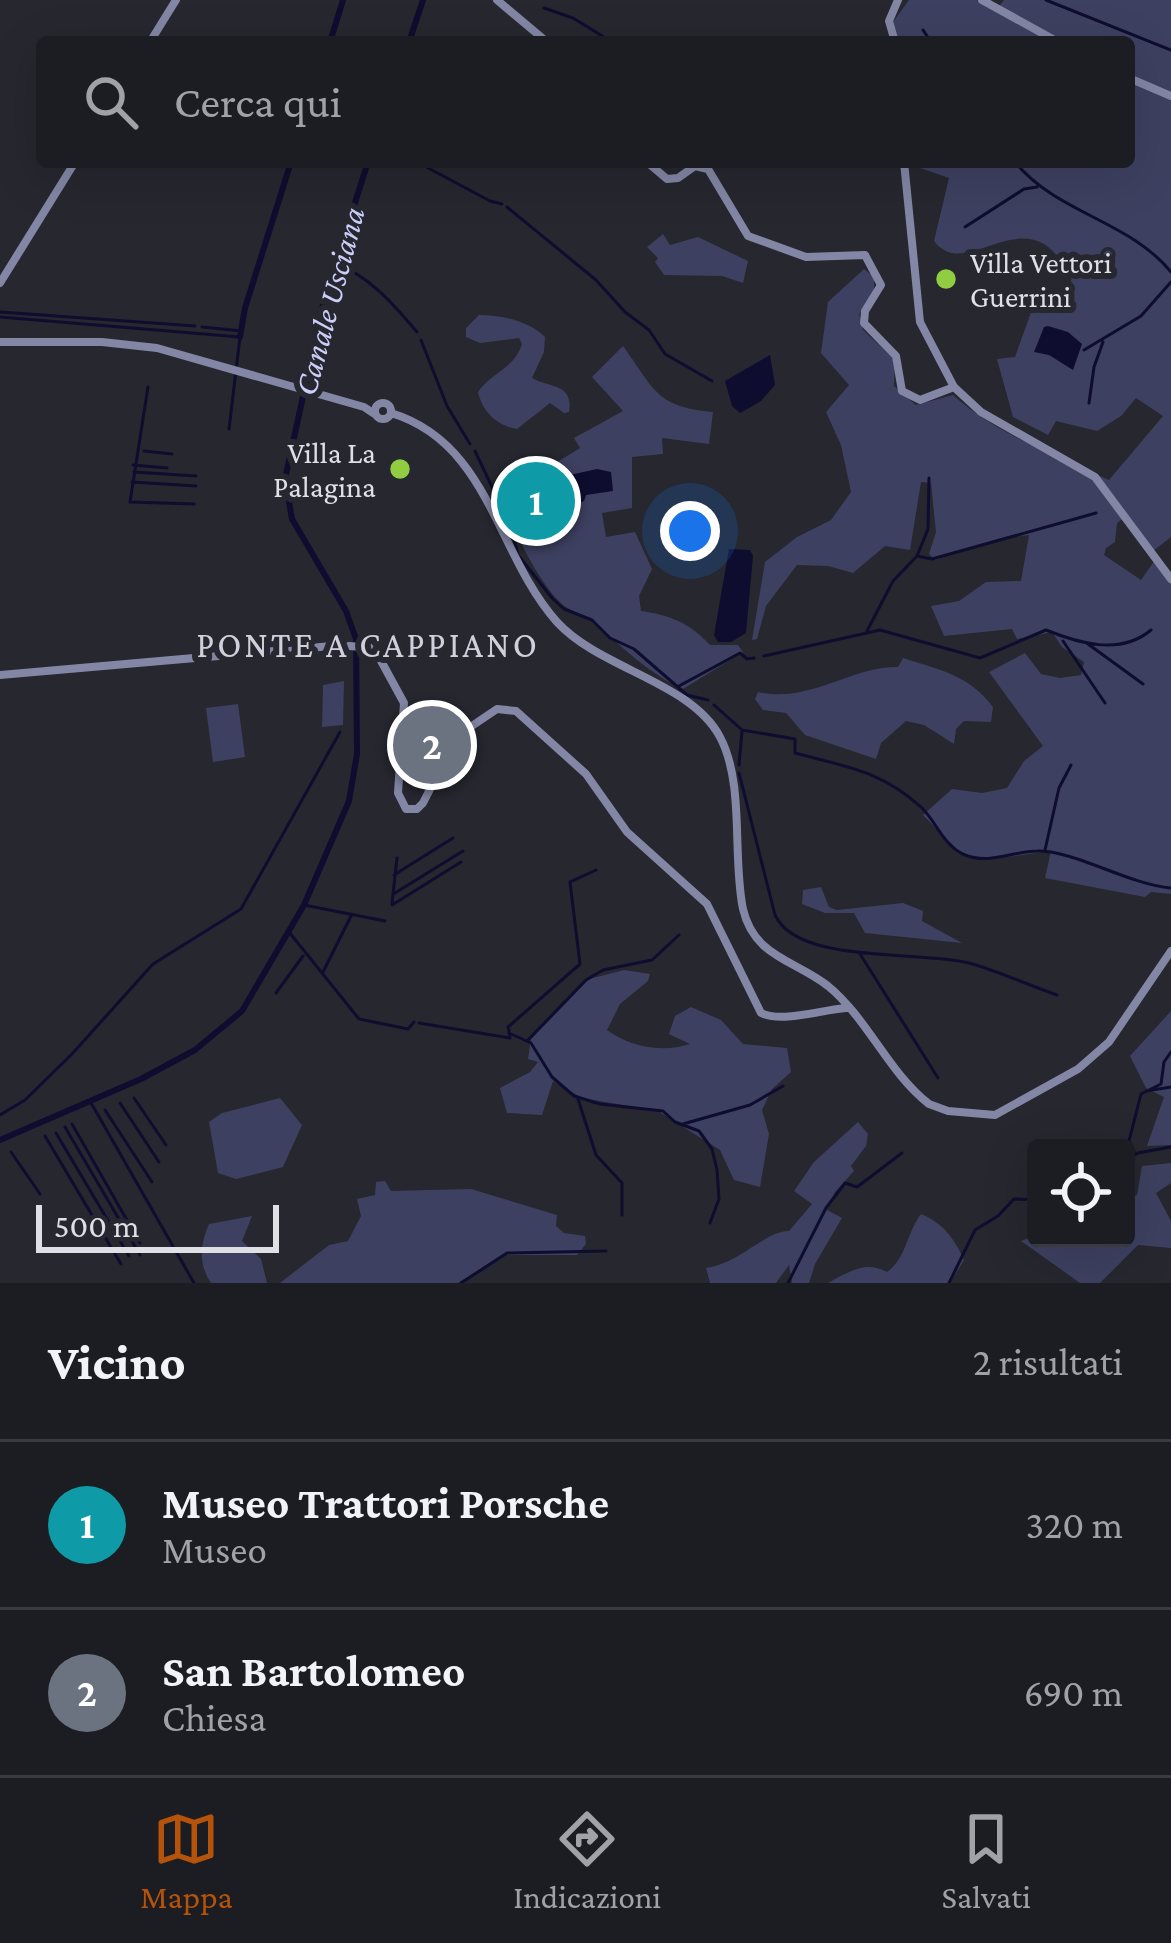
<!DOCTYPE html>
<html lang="it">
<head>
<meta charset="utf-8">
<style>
	:root { --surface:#1c1d23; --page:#25262b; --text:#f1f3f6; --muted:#a0a2a6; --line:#3a3b41; --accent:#b45309 }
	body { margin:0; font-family:"Crimson Pro",serif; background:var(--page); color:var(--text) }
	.controls { position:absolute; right:36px; bottom:36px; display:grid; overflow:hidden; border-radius:12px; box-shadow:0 12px 48px #0002 }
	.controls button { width:108px; height:108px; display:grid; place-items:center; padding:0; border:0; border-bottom:3px solid var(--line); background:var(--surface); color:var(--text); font:60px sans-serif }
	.scale { position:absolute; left:36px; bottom:30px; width:243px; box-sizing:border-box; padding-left:12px; border:6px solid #dfe0e5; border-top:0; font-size:33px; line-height:42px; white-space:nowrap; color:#dfe0e5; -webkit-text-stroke:9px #26272f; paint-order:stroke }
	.you { position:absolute; left:690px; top:531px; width:42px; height:42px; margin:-30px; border:9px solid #fff; border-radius:50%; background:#1a73e8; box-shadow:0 0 0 18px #1a73e833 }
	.badge { display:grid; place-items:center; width:78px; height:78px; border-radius:50%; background:var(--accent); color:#fff; font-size:39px; font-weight:700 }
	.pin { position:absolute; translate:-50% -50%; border:6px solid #fff; box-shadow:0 3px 12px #0006 }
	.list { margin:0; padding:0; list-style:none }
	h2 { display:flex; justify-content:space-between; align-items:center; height:156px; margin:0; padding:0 48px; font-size:51px }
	h2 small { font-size:39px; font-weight:400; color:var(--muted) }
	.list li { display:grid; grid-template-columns:78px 1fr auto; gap:36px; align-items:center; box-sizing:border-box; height:168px; padding:0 48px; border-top:3px solid var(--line) }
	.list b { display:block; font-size:45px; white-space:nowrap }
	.list p { margin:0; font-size:39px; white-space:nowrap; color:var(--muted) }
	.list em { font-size:39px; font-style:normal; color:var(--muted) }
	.icon { flex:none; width:66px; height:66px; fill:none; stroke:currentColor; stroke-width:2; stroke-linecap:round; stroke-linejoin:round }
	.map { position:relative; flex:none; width:1171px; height:1283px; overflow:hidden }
	.search { position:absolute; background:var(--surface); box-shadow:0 12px 48px #0002; left:36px; right:36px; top:36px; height:132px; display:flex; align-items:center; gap:30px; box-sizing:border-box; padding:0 42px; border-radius:12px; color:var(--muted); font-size:45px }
	.sheet { height:492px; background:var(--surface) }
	nav { display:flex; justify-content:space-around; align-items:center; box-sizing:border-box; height:168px; border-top:3px solid var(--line); background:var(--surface); font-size:33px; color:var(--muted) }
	nav a { display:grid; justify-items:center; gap:6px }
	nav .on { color:var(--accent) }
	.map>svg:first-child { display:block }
	.green { fill:#3e4061; fill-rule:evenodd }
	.water { fill:#0f0d2f }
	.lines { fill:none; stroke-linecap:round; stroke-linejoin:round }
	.stream { stroke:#0f0d2f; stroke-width:3 }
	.canal { stroke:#0f0d2f; stroke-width:6 }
	.secondary { stroke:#8386a4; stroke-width:8 }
	.poi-dot { fill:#90cd41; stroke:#26272f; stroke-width:4.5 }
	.labels { text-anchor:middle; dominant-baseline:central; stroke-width:12; stroke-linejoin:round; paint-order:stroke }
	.poi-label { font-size:30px; fill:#dfe0e5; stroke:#26272f; text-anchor:start }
	.water-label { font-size:33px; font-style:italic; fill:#cacef8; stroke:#26272f }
	.quarter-label { font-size:36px; letter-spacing:3px; fill:#cfd0db; stroke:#26272f }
</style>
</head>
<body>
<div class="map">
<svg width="1171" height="1283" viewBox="0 0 1171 1283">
	<rect width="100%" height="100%" fill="#26272f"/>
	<!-- green -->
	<path class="green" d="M 909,0 L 976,0 L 997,9 L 1004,0 L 1171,0 L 1171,537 L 1153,551 L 1171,576 L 1171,894 L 1151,892 L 1145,897 L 1045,878 L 1051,851 L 1000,858 L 964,856 L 923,815 L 952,789 L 982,793 L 1007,788 L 1024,761 L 1043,746 L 989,672 L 1025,653 L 1041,674 L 1060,678 L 1081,675 L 1084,662 L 1062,647 L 1052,632 L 1017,639 L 1012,629 L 944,636 L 931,606 L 959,601 L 986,582 L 1021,581 L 1029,535 L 998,539 L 935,560 L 929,554 L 936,532 L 931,483 L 921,482 L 910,550 L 885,546 L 853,573 L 828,566 L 797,565 L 766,606 L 757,639 L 752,640 L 765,562 L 797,537 L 831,520 L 851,492 L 841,445 L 826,412 L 849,385 L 821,353 L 828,302 L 864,269 L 874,277 L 874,293 L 859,314 L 863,330 L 895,360 L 894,386 L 916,405 L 953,395 C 996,434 1057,456 1109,480 L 1163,416 L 1136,398 L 1121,416 L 1097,431 L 1056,421 L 1048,435 L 1013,417 L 997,359 L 1015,357 L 1035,301 L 1069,301 L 1072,273 C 1064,265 1054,250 1044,244 C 1004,222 961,277 934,241 L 949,178 L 906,163 L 1129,162 L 1129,42 L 899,42 L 893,22 ZM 1125,517 L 1155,560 L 1141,580 L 1104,555 L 1106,548 L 1115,542 L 1117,523 Z
		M 663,234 L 670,245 L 698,237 L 748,261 L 743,283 L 722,276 L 664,275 L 655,262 L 658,258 L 647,247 Z
		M 479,315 C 501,315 529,321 545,337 L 544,352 L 532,378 C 549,388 574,383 569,412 L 564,413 L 550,403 L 517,429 C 497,426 482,411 478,392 C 492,372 514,369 522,344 L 519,338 L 480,343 L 466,337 L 466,328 Z
		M 623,346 C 655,390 656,407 713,412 L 709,444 L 662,438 L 663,454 L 632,457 L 632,508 L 602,513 L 606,537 L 635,532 L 652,569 L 639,596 L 641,611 C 670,615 690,623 710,645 L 738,645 L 743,652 L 683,689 C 653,677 619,644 594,623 C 585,614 571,612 562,604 C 546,590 524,552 517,533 L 545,523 L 536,513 L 521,515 L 518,507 L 528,502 L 522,485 L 553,476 L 551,466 L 580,448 L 574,438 L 623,411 L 592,377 Z
		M 903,658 C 940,670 969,675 993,707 L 991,722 L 964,721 L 956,729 L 954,744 L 924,725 L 906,721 L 881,743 L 876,759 L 805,735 L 786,713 L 763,710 L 755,699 L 758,692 C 809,704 851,666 898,667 Z
		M 344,681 L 343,725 L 322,727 L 323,685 Z
		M 238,704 L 245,757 L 213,762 L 206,708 Z
		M 821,887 L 829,907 L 837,910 L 903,903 L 923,911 L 922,921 L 962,943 L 865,933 L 854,913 L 825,913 L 802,904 L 803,890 Z
		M 624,970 L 650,974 L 648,981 L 620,1004 L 607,1030 C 631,1047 661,1053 690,1044 L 669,1034 L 675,1016 L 691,1007 L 721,1020 L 743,1044 L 787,1048 L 791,1072 L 772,1089 L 762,1110 L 769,1134 L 760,1187 L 734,1180 L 720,1150 L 658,1111 L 582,1098 L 553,1081 L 542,1115 L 507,1113 L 500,1088 L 530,1072 L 538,1062 L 528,1059 L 531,1039 L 589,979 Z
		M 1171,1011 L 1171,1145 L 1147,1146 L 1164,1097 L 1146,1088 L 1130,1056 Z
		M 280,1098 L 302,1125 L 283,1167 L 236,1179 L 218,1173 L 209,1122 L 222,1113 Z
		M 858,1122 L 868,1134 L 866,1146 L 851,1166 L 854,1171 L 835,1192 L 827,1210 L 842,1218 L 815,1264 L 809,1283 L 792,1283 L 789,1265 L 776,1283 L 710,1283 L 706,1268 C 741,1263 765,1231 789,1231 L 812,1204 L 794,1191 L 814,1162 Z
		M 1171,1163 L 1171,1183 L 1156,1193 L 1171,1221 L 1171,1248 L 1138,1245 L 1100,1283 L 1080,1283 L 1021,1241 L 1036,1235 L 1036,1238 L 1126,1238 L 1126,1199 L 1137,1195 L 1142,1166 Z
		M 385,1181 L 391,1191 L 471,1189 L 557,1215 L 556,1226 L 564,1233 L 585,1236 L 586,1244 L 577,1255 L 503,1255 L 458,1283 L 280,1283 L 329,1245 L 348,1241 L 361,1216 L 357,1199 L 375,1195 L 376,1182 Z
		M 921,1214 C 943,1223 954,1238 964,1260 L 950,1283 L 828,1283 C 849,1272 865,1260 887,1272 C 906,1259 907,1232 921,1214 Z
		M 252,1216 L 242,1241 L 261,1259 L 267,1283 L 211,1283 C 198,1264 200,1244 209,1224 Z"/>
	<!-- water -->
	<path class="water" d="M 1048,326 L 1068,332 L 1082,344 L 1073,370 L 1049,355 L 1034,352 L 1044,327 Z
		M 770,355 L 775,385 L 761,401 L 740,413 L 732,406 L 725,381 Z
		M 597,469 L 611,472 L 613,491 L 586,495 L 584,501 L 550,514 L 538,482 Z
		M 729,549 L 750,550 L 753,556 L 746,633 L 731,642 L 718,642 L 714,635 Z"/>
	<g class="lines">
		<!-- stream -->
		<path class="stream" d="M 1046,0 L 1171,50
			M 544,8 L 573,18 L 612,42
			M 923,30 L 931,42
			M 417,162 L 490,201 L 502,204
			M 1015,162 C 1056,213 1130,221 1171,272
			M 940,163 L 941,162
			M 507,207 L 596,280 L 625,312 L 649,330 L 665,354 L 712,381
			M 965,227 L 1024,189 L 1037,187
			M 335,264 C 368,274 395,306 417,332
			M 0,312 L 195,326
			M 0,317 L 240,337 L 229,429
			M 202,327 L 242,331
			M 421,340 L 447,406 L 470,444
			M 1084,350 L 1141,316 L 1171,282
			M 148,387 L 130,502 L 194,504
			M 1089,403 L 1094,367 L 1103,342
			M 144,451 L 172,454
			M 475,451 L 511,527 L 518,555 L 552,598 L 564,609 L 592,620 L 610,638 L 634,649 L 687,695 L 708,700
			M 133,465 L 167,468
			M 134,472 L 196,476
			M 132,482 L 196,486
			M 917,556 L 932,559 L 1096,513
			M 867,631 L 893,581 L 917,556 L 928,529 L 929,478
			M 1063,641 L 1105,703
			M 1088,644 L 1143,684
			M 764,656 L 880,630 L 980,658 L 1046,630 C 1078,643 1120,656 1151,630
			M 679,686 L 740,653 L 747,659 L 754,658
			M 714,705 L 741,729
			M 742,730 L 795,739 L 795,753 C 846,767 880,770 921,807 C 937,822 943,846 965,855 C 989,865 1013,851 1037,851 C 1074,850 1127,884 1171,888
			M 739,765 L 742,731
			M 739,773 L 775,915 C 798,965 921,950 969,963 C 998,971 1028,985 1057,995
			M 1045,850 L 1059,788 L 1071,765
			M 394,875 L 453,838
			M 395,893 L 463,851
			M 392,903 L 397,858
			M 304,905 L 385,921
			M 392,905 L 461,862
			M 289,932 L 359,1019 L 408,1029 L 414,1022
			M 860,954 L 938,1078
			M 323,972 L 351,916
			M 276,993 L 303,956
			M 419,1023 L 510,1038 L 509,1033 L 531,1043 L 552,1077 L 574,1096 L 600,1104 L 663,1111 L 675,1122 L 699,1131 L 712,1149 L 717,1170 L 719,1199 L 710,1223
			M 509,1031 L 508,1027 L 580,964 L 570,882 L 596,870
			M 528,1040 L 586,980 L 603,970 L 652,960 L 679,935
			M 1146,1091 L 1171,1087
			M 134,1098 L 166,1145
			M 578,1099 L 596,1155 L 622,1183 L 622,1215
			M 90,1101 L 194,1283
			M 120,1103 L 159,1162
			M 105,1110 L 152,1182
			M 0,1115 L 25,1100 L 72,1054 L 153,964 L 241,909 L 340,732
			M 72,1124 L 140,1243
			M 683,1124 L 750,1105 L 783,1086
			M 65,1127 L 140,1255
			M 56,1133 L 129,1256
			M 45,1136 L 121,1264
			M 11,1152 L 40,1194
			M 1135,1154 L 1129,1141 L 1141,1094 L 1161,1084 L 1164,1062 L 1171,1052
			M 1126,1160 L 1138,1153 L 1171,1147
			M 461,1283 L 507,1253 L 606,1251
			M 788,1283 L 826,1208 L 845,1183 L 857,1187 L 902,1153
			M 949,1283 L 975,1230 L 998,1216 L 1014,1199 L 1036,1200"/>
		<!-- canal -->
		<path class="canal" d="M 330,42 L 343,0
			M 409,42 L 423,0
			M 240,337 L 245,308 L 291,162
			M 0,1140 L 141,1079 L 195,1050 L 242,1011 L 304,905 L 349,801 L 357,754 L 356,639 L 346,611 L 292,519 L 285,479 L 325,296 L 368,162"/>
		<!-- secondary -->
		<path class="secondary" d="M 497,0 L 547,42
			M 982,0 L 1058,42
			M 150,42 L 176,0
			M 895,42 L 889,21 L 898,0
			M 1129,78 L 1171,96
			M 647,162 L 667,179 L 678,178 L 695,166 L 708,169 L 748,236 L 806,257 L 865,255 L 881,285 L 865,311 L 864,323 L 896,356 L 902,391 L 920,400 L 954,387
			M 904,162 L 920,322 L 954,387 L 981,412 L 1095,477 L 1171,579
			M 0,283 L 75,162
			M 0,342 L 102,342 L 157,348 L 364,407 L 376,415
			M375 411a8 8 0 1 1 16 0a8 8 0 1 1-16 0Z
			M 391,413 C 490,443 496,554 557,622 C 600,669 691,682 720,737 C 745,784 732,857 743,909 C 754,957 795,960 828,986 C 868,1019 888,1072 929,1104 L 948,1111 L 995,1115 L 1078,1069 L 1109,1042 L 1171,951
			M 349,646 L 374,648 L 404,703 L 398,793 L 406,809 L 417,809 L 423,803 L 457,736 L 497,709 L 516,711 L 586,774 L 627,832 L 707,904 L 761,1013 C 782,1023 821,1010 846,1008
			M 0,675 L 332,646"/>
	</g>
	<!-- markers -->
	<g class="poi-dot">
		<circle cx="946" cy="279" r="12"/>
		<circle cx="400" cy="469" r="12"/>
	</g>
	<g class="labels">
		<!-- poi labels -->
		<g class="poi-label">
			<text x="970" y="262">Villa Vettori<tspan x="970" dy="34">Guerrini</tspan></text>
			<text x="376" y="452" text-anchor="end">Villa La<tspan x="376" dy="34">Palagina</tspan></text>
		</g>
		<!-- water labels -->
		<g class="water-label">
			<text transform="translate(329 301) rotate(-75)">Canale Usciana</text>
		</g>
		<!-- quarter labels -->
		<g class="quarter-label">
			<text x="368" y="645">PONTE A CAPPIANO</text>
		</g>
	</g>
</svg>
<div class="controls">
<button><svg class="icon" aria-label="locate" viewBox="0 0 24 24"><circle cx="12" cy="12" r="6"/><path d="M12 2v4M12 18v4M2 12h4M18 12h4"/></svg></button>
</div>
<div class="scale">500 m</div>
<div class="you"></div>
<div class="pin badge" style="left:536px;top:501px;background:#0f9aa8">1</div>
<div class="pin badge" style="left:432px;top:745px;background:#6b7280">2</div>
<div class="search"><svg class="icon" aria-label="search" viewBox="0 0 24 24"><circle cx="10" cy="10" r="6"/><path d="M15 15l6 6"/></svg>Cerca qui</div>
</div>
<section class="sheet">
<h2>Vicino<small>2 risultati</small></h2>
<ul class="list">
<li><span class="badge" style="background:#0f9aa8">1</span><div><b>Museo Trattori Porsche</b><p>Museo</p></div><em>320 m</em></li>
<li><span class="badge" style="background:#6b7280">2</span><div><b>San Bartolomeo</b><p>Chiesa</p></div><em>690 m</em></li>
</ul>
</section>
<nav>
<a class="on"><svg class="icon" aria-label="map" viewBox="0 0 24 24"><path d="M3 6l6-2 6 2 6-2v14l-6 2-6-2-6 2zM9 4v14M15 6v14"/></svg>Mappa</a>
<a><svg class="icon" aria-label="directions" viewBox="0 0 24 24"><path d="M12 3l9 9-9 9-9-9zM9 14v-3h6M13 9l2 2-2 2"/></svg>Indicazioni</a>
<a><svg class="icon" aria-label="saved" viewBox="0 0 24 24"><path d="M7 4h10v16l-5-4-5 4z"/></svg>Salvati</a>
</nav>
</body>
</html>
